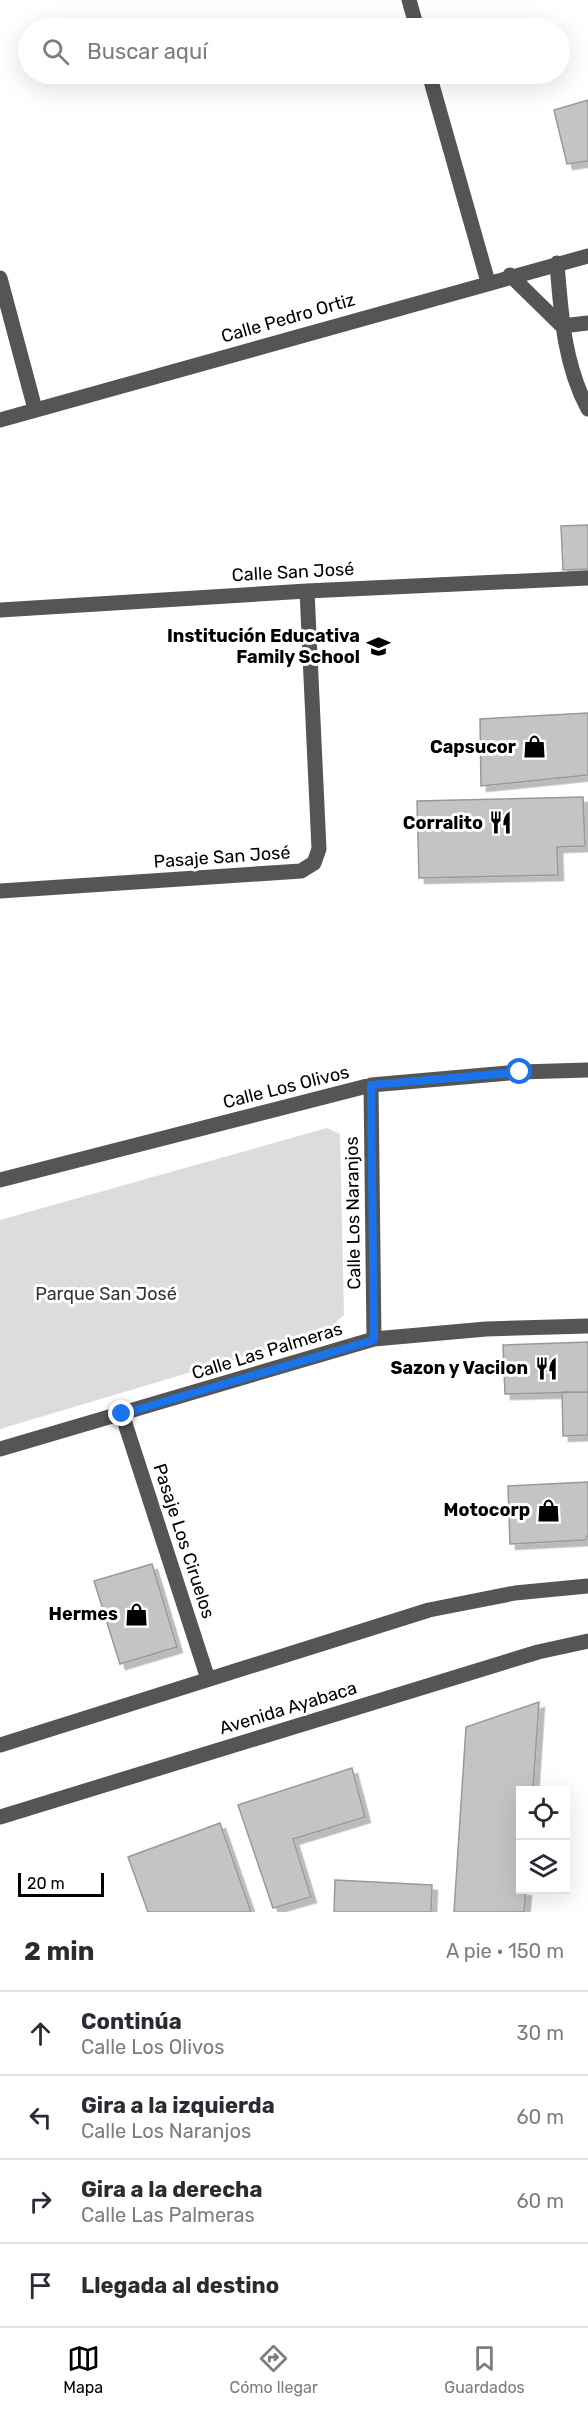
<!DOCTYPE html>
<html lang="es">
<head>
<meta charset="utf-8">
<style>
	:root { --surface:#fff; --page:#f2f2f3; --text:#2b2b33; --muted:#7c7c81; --line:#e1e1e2; --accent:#000 }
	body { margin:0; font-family:Rubik,sans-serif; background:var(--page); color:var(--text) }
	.controls { position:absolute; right:18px; bottom:18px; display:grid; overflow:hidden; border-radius:0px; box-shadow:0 6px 24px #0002 }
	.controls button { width:54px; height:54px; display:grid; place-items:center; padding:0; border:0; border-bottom:2px solid var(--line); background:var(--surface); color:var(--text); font:30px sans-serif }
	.scale { position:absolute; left:18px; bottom:15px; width:86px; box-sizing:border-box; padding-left:6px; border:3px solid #000; border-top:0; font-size:16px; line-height:21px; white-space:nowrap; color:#000; -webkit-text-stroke:4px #fff; paint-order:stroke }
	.stop { position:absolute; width:18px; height:18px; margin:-14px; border:4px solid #1a73e8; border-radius:50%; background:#fff }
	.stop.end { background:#1a73e8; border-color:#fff; box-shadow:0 2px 6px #0008 }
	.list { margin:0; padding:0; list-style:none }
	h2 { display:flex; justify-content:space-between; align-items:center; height:78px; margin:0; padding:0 24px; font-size:26px }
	h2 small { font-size:20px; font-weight:400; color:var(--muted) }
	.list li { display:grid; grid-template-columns:39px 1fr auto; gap:18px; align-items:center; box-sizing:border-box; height:84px; padding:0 24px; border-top:2px solid var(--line) }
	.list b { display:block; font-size:22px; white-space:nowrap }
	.list p { margin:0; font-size:20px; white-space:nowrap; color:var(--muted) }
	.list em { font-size:20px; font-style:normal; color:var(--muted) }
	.icon { flex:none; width:33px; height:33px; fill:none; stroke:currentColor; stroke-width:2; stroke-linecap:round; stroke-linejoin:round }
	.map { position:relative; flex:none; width:588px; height:1912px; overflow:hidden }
	.search { position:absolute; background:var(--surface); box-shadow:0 6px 24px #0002; left:18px; right:18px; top:18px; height:66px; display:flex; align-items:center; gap:15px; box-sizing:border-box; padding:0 21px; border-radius:33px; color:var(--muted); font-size:22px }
	.sheet { height:414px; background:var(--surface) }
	nav { display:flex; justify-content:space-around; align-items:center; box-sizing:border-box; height:84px; border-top:2px solid var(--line); background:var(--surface); font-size:16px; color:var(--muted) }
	nav a { display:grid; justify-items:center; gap:3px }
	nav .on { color:var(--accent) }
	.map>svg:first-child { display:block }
	.green { fill:#dcdcdc }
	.building { fill:#c4c4c4; stroke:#999; stroke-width:1.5; filter:url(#shadow) }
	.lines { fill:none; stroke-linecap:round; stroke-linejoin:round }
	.minor { stroke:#555; stroke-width:15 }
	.route { stroke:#1a73e8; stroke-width:8 }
	.labels { text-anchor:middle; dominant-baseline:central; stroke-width:6; stroke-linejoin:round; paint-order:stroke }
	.street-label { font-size:18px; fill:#000; stroke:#fff }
	.poi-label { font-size:18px; font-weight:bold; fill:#000; stroke:#fff; text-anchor:end }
	.park-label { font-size:18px; fill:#333; stroke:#fff }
</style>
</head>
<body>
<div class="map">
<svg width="588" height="1912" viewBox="0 0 588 1912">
	<defs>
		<filter id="shadow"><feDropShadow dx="5.5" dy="5.5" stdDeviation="0" flood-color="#0004"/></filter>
	</defs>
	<rect width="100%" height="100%" fill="#fff"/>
	<!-- green -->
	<path class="green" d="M 327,1128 L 340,1134 L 344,1315 L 326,1332 L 0,1429 L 0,1220 Z"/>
	<!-- building -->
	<path class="building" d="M 588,100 L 588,161 L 567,164 L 554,110 Z
		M 588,525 L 588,569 L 563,570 L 561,526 Z
		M 588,713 L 588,775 L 481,786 L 480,719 Z
		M 583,797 L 585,846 L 557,847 L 558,875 L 419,878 L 417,801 Z
		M 588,1342 L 588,1392 L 505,1394 L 503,1345 Z
		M 562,1392 L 588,1392 L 588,1435 L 563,1436 Z
		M 588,1482 L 588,1535 L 585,1540 L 510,1544 L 508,1486 Z
		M 152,1564 L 177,1647 L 120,1664 L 94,1581 Z
		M 539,1702 L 533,1790 L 520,1790 L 520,1890 L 526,1890 L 524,1912 L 454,1912 L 466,1727 Z
		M 352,1768 L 365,1817 L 293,1839 L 311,1897 L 273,1908 L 238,1805 Z
		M 220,1823 L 251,1912 L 148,1912 L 128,1857 Z
		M 335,1880 L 432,1885 L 431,1912 L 334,1912 Z"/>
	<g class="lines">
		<!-- minor -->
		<path class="minor" d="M 409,0 L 417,28
			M 429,74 L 488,282
			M 557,263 C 561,314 564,364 588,409
			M 510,275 L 562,326 L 588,323
			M 0,278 L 35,409
			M 0,420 L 588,256
			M 0,610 L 307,591 L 588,578
			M 0,891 L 301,871 L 314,863 L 319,849 L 307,591
			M 371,1085 L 374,1339
			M 0,1180 L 371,1085 L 520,1072 L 588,1070
			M 122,1414 L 208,1679
			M 0,1449 L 374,1339 L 486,1329 L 588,1326
			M 0,1745 L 429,1610 L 515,1593 L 588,1586
			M 0,1817 L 538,1652 L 588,1641"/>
	</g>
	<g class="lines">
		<!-- route -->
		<path class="route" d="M 122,1414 L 374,1340 L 371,1085 L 520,1072"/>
	</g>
	<!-- icons -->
	<defs>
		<symbol id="school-bare" viewBox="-9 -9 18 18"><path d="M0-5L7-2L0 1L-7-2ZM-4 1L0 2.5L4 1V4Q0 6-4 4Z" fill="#000" stroke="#fff" stroke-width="2.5" paint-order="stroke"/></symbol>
		<symbol id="shop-bare" viewBox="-9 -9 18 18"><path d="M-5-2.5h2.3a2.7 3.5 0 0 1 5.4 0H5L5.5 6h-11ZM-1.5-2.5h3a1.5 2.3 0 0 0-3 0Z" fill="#000" stroke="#fff" stroke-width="2.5" paint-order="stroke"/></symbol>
		<symbol id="restaurant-bare" viewBox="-9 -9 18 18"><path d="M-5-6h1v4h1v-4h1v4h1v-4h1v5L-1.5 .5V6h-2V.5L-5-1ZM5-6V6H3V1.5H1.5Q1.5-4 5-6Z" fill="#000" stroke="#fff" stroke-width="2.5" paint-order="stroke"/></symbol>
	</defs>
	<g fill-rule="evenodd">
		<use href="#school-bare" x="362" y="630" width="33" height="33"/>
		<use href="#shop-bare" x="518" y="730" width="33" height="33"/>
		<use href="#restaurant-bare" x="484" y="806" width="33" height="33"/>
		<use href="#restaurant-bare" x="530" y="1352" width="33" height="33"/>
		<use href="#shop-bare" x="532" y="1494" width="33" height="33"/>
		<use href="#shop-bare" x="120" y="1598" width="33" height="33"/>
	</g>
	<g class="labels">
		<!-- street labels -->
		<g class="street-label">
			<text transform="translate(288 318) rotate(-16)">Calle Pedro Ortiz</text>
			<text transform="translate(293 572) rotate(-3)">Calle San José</text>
			<text transform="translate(222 857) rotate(-4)">Pasaje San José</text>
			<text transform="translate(286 1087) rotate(-14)">Calle Los Olivos</text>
			<text transform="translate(353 1213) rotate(-91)">Calle Los Naranjos</text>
			<text transform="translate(267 1351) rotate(-17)">Calle Las Palmeras</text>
			<text transform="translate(184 1541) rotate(72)">Pasaje Los Ciruelos</text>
			<text transform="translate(288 1708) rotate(-17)">Avenida Ayabaca</text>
		</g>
		<!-- poi labels -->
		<g class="poi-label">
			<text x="360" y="636">Institución Educativa<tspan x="360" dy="21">Family School</tspan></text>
			<text x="516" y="747">Capsucor</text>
			<text x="483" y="823">Corralito</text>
			<text x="528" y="1368">Sazon y Vacilon</text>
			<text x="530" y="1510">Motocorp</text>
			<text x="118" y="1614">Hermes</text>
		</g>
		<!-- park labels -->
		<g class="park-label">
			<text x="106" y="1294">Parque San José</text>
		</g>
	</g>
</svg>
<div class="controls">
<button><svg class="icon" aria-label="locate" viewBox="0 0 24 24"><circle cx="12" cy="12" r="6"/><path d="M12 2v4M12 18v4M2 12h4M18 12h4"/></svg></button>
<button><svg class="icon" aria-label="layers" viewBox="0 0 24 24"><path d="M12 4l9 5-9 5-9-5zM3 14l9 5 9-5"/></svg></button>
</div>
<div class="scale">20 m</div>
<div class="stop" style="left:520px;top:1072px"></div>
<div class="stop end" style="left:122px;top:1414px"></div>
<div class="search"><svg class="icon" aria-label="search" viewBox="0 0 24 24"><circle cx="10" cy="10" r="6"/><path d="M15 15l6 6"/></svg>Buscar aquí</div>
</div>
<section class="sheet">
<h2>2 min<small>A pie · 150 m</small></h2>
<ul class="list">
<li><svg class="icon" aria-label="ahead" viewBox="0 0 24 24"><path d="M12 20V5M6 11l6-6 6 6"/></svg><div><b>Continúa</b><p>Calle Los Olivos</p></div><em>30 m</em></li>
<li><svg class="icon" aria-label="left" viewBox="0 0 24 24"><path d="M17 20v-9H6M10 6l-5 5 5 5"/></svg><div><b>Gira a la izquierda</b><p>Calle Los Naranjos</p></div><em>60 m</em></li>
<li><svg class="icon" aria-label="right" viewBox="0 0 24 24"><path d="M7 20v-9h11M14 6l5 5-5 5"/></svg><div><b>Gira a la derecha</b><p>Calle Las Palmeras</p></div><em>60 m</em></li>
<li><svg class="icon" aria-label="arrive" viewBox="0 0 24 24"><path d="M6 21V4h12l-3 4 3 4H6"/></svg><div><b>Llegada al destino</b></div></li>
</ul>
</section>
<nav>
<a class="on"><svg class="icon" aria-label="map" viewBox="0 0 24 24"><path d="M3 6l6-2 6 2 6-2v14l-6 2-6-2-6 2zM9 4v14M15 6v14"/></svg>Mapa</a>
<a><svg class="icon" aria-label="directions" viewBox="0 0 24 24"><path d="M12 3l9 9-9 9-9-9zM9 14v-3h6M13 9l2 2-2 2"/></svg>Cómo llegar</a>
<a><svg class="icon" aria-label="saved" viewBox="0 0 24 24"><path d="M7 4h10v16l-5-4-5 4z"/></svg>Guardados</a>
</nav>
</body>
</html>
